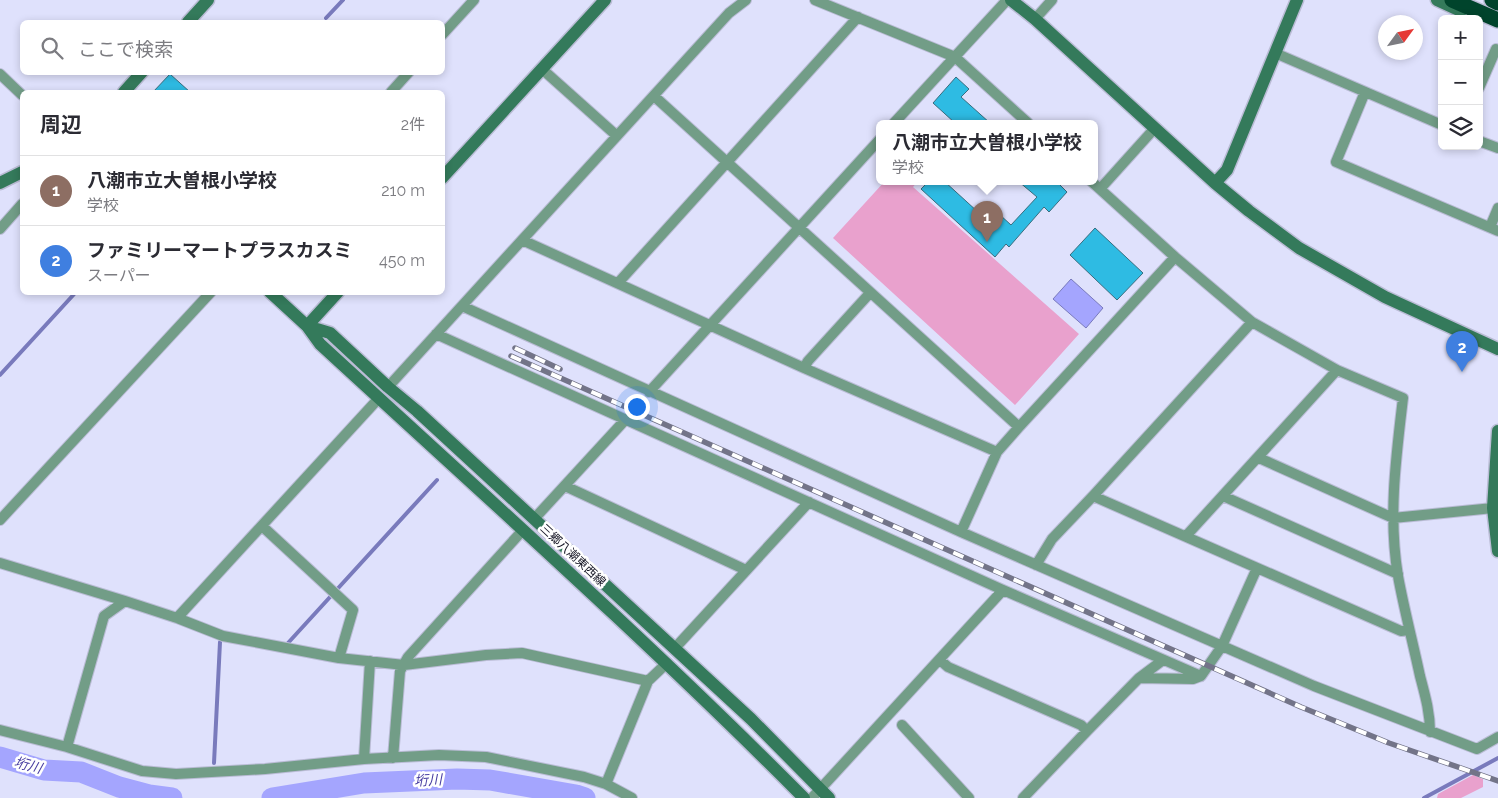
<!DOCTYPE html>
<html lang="ja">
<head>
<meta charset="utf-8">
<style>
	:root { --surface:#fff; --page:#f2f2f3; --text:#2b2b33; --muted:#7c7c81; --line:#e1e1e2; --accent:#b45309 }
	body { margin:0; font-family:Raleway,"Noto Sans JP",sans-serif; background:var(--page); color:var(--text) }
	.controls { position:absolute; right:15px; top:15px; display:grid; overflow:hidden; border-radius:8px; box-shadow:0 2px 8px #0003 }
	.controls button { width:45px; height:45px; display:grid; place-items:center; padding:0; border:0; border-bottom:1px solid var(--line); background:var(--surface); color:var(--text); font:25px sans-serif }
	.compass { position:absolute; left:1378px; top:15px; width:45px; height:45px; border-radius:50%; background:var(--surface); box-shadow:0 2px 8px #0003; rotate:57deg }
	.you { position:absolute; left:636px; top:406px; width:18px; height:18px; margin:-12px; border:4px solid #fff; border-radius:50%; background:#1a73e8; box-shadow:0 0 0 8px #1a73e833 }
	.badge { display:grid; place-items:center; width:32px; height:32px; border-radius:50%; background:var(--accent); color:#fff; font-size:16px; font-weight:700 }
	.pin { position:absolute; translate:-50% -41px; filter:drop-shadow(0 1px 2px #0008) }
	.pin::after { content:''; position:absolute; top:26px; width:18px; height:15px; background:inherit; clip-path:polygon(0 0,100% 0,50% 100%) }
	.popup { position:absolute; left:876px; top:120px; width:222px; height:65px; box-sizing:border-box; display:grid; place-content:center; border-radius:8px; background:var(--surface); filter:drop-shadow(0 1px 4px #0005); font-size:16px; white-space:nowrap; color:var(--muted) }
	.popup b { font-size:19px; color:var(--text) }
	.popup::after { content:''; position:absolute; left:50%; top:100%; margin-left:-10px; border:10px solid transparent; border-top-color:var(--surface) }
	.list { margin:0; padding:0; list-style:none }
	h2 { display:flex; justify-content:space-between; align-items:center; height:65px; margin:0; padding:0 20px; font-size:21px }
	h2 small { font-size:16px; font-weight:400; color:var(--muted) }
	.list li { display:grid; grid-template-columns:32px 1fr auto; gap:15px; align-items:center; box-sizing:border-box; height:70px; padding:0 20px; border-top:1px solid var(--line) }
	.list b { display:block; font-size:19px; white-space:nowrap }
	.list p { margin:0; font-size:16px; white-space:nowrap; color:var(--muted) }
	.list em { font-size:16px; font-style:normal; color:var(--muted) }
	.icon { flex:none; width:28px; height:28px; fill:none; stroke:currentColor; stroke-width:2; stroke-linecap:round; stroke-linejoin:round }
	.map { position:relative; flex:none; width:1498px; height:798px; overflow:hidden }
	.search { position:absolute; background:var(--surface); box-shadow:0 2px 8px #0003; left:20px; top:20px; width:425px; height:55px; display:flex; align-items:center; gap:12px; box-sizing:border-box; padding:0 18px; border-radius:8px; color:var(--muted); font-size:19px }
	.panel { position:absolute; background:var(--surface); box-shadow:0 2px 8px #0003; left:20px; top:90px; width:425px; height:205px; border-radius:8px }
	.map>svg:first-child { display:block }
	.green { fill:#e9a1cd }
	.water { fill:#a4a5fe; stroke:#797abc }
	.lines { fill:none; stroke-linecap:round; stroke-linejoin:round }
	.stream { stroke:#797abc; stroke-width:4 }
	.river { stroke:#a4a5fe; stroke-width:21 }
	.building { fill:#2ebbe3; stroke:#396d7e }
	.street-casing { stroke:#babcd5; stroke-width:12 }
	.secondary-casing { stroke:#babcd5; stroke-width:15 }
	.highway-casing { stroke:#babcd5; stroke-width:18 }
	.street { stroke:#729d87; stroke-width:10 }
	.secondary { stroke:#347a5b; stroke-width:12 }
	.highway { stroke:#00442c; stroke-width:15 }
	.rail-casing { stroke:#737488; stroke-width:5.5 }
	.rail { stroke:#fff; stroke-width:4; stroke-dasharray:11; stroke-linecap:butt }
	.labels { text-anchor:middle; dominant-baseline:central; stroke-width:5; stroke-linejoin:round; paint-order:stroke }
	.street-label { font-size:12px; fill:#141423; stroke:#fff }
	.water-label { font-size:14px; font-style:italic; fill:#473da1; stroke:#fff }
</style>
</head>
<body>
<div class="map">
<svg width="1498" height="798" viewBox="0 0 1498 798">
	<rect width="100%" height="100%" fill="#dfe1fc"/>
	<!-- green -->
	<path class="green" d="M 885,181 L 918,181 L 913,187 L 1079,334 L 1015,405 L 833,238 Z
		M 1473,775 L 1483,779 L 1483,787 L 1461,798 L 1437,798 L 1438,794 Z"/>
	<!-- water -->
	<path class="water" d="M 1071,279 L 1103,308 L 1086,328 L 1053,299 Z"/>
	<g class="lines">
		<!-- stream -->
		<path class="stream" d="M 326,18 L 343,0
			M 0,375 L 76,292
			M 288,643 L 437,480
			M 214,763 L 220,642
			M 1424,798 L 1498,758"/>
		<!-- river -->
		<path class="river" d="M 0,757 L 44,770 L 81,772 L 119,787 L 149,795 L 172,798
			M 272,798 L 364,783 L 457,779 L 490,780 L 576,795 L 585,798"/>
	</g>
	<!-- building -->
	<path class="building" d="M 170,74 L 190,92 L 153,92 Z
		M 956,77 L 969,89 L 961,97 L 990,123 L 955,123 L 933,103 Z
		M 929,181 L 944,181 L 990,223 L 999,214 L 1011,225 L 1037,197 L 1018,181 L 1064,181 L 1060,185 L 1067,192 L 1049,212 L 1044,207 L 1009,247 L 1006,244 L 995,257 L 921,189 Z
		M 1095,228 L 1143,273 L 1117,300 L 1070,255 Z"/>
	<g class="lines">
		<defs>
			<path id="street" d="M 815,0 L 955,57 L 1028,123
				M 1035,19 L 1052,0
				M 442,35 L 474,0
				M 1275,53 L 1442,125
				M 542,69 L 617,136
				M 0,74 L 22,95
				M 1479,88 L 1496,49
				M 391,92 L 409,72
				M 1365,92 L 1336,162 L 1498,231
				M 654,96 L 1019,427
				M 894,123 L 1007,0
				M 1479,141 L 1498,148
				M 1091,181 L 1175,257 L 1252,322 L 1337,370 L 1403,398 C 1396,457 1388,517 1398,576 C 1404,609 1413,643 1420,676 C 1425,695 1430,712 1430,732
				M 1100,189 L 1154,129
				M 1490,227 L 1498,208
				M 0,229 L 22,204
				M 522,240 L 804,368 L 997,452
				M 618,283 L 858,17
				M 462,306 L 961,532 L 1314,686 L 1477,749 L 1498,737
				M 436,334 L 1003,590 L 1201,676 L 1222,646 L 1257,568
				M 804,368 L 808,361 L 870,293
				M 388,387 L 729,13 L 746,0
				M 649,392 L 880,139
				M 1259,458 L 1393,518 L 1493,508
				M 565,486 L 746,570
				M 1093,496 L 1401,631 L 1409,630
				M 1223,496 L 1398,574
				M 534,519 L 626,419
				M 0,520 L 211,292
				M 262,526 L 353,610 L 339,658
				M 961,532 L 997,452 L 1019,427 L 1175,257
				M 1186,536 L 1337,370
				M 0,563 L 125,601 L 177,618 L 223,636 L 339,658 L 404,665 L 486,655 L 522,653 L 648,681
				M 1036,565 L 1052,539 L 1093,496 L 1252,322
				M 177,618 L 379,398
				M 675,648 L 809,502
				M 940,660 L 948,667 L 1081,725 L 1087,731 L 1139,678 L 1163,660
				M 1139,678 L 1193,679 L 1201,676
				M 902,725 L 969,798
				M 0,730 L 67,747 L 142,771 L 176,774 L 265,769 L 364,759 L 439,755 L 486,757 L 584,777 L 606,784 L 632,798
				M 67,747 L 104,616 L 125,601
				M 393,758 L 400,671 L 408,657 L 523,530
				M 364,759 L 370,661
				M 606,784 L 648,681 L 667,663
				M 812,798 L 1003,590
				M 1023,798 L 1087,731"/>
			<path id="secondary" d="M 1011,0 L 1035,19 L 1215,183 L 1249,211 L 1299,248 L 1385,297 L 1498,349
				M 1437,0 L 1461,11
				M 188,22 L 208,0
				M 124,92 L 142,72
				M 442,178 L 605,0
				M 0,183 L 22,172
				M 1215,183 L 1227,170 L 1297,0
				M 270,292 L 307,326 L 320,344 C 483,494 648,641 804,798
				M 307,326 L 330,333 L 388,387 L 417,411 L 751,719 L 829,798
				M 307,326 L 338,292
				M 1498,431 L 1493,508 L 1498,551"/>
			<path id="highway" d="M 1452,0 L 1498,20
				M 1492,0 L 1498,3"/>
		</defs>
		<!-- street casing -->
		<use href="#street" class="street-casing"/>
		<!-- secondary casing -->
		<use href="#secondary" class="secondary-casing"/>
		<!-- highway casing -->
		<use href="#highway" class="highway-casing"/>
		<!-- street -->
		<use href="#street" class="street"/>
		<!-- secondary -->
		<use href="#secondary" class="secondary"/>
		<!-- highway -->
		<use href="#highway" class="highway"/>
		<defs>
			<path id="rail" d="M 515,348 L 560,369
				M 511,356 L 1301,707 L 1389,743 L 1498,781"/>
		</defs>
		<!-- rail casing -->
		<use href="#rail" class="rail-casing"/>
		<!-- rail -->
		<use href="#rail" class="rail"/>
	</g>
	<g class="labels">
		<!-- street labels -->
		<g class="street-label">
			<text transform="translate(573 555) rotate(43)">三郷八潮東西線</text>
		</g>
		<!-- water labels -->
		<g class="water-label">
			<text transform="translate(28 765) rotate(15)">垳川</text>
			<text transform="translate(428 780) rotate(-3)">垳川</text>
		</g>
	</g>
</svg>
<div class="controls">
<button>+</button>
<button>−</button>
<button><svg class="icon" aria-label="layers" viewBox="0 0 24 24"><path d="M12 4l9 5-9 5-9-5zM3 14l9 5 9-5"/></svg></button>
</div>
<svg class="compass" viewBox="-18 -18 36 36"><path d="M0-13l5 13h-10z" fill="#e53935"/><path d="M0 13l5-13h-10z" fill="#7c7c81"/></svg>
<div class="you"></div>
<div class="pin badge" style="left:987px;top:242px;background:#8d6e63">1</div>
<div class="popup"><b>八潮市立大曽根小学校</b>学校</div>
<div class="pin badge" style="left:1462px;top:372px;background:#3f7fe0">2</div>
<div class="search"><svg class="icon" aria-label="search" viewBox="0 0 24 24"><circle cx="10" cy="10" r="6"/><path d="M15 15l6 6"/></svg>ここで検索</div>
<section class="panel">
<h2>周辺<small>2件</small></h2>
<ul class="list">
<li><span class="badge" style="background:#8d6e63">1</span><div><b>八潮市立大曽根小学校</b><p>学校</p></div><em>210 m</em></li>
<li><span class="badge" style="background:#3f7fe0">2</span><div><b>ファミリーマートプラスカスミ</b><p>スーパー</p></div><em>450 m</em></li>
</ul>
</section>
</div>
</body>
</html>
